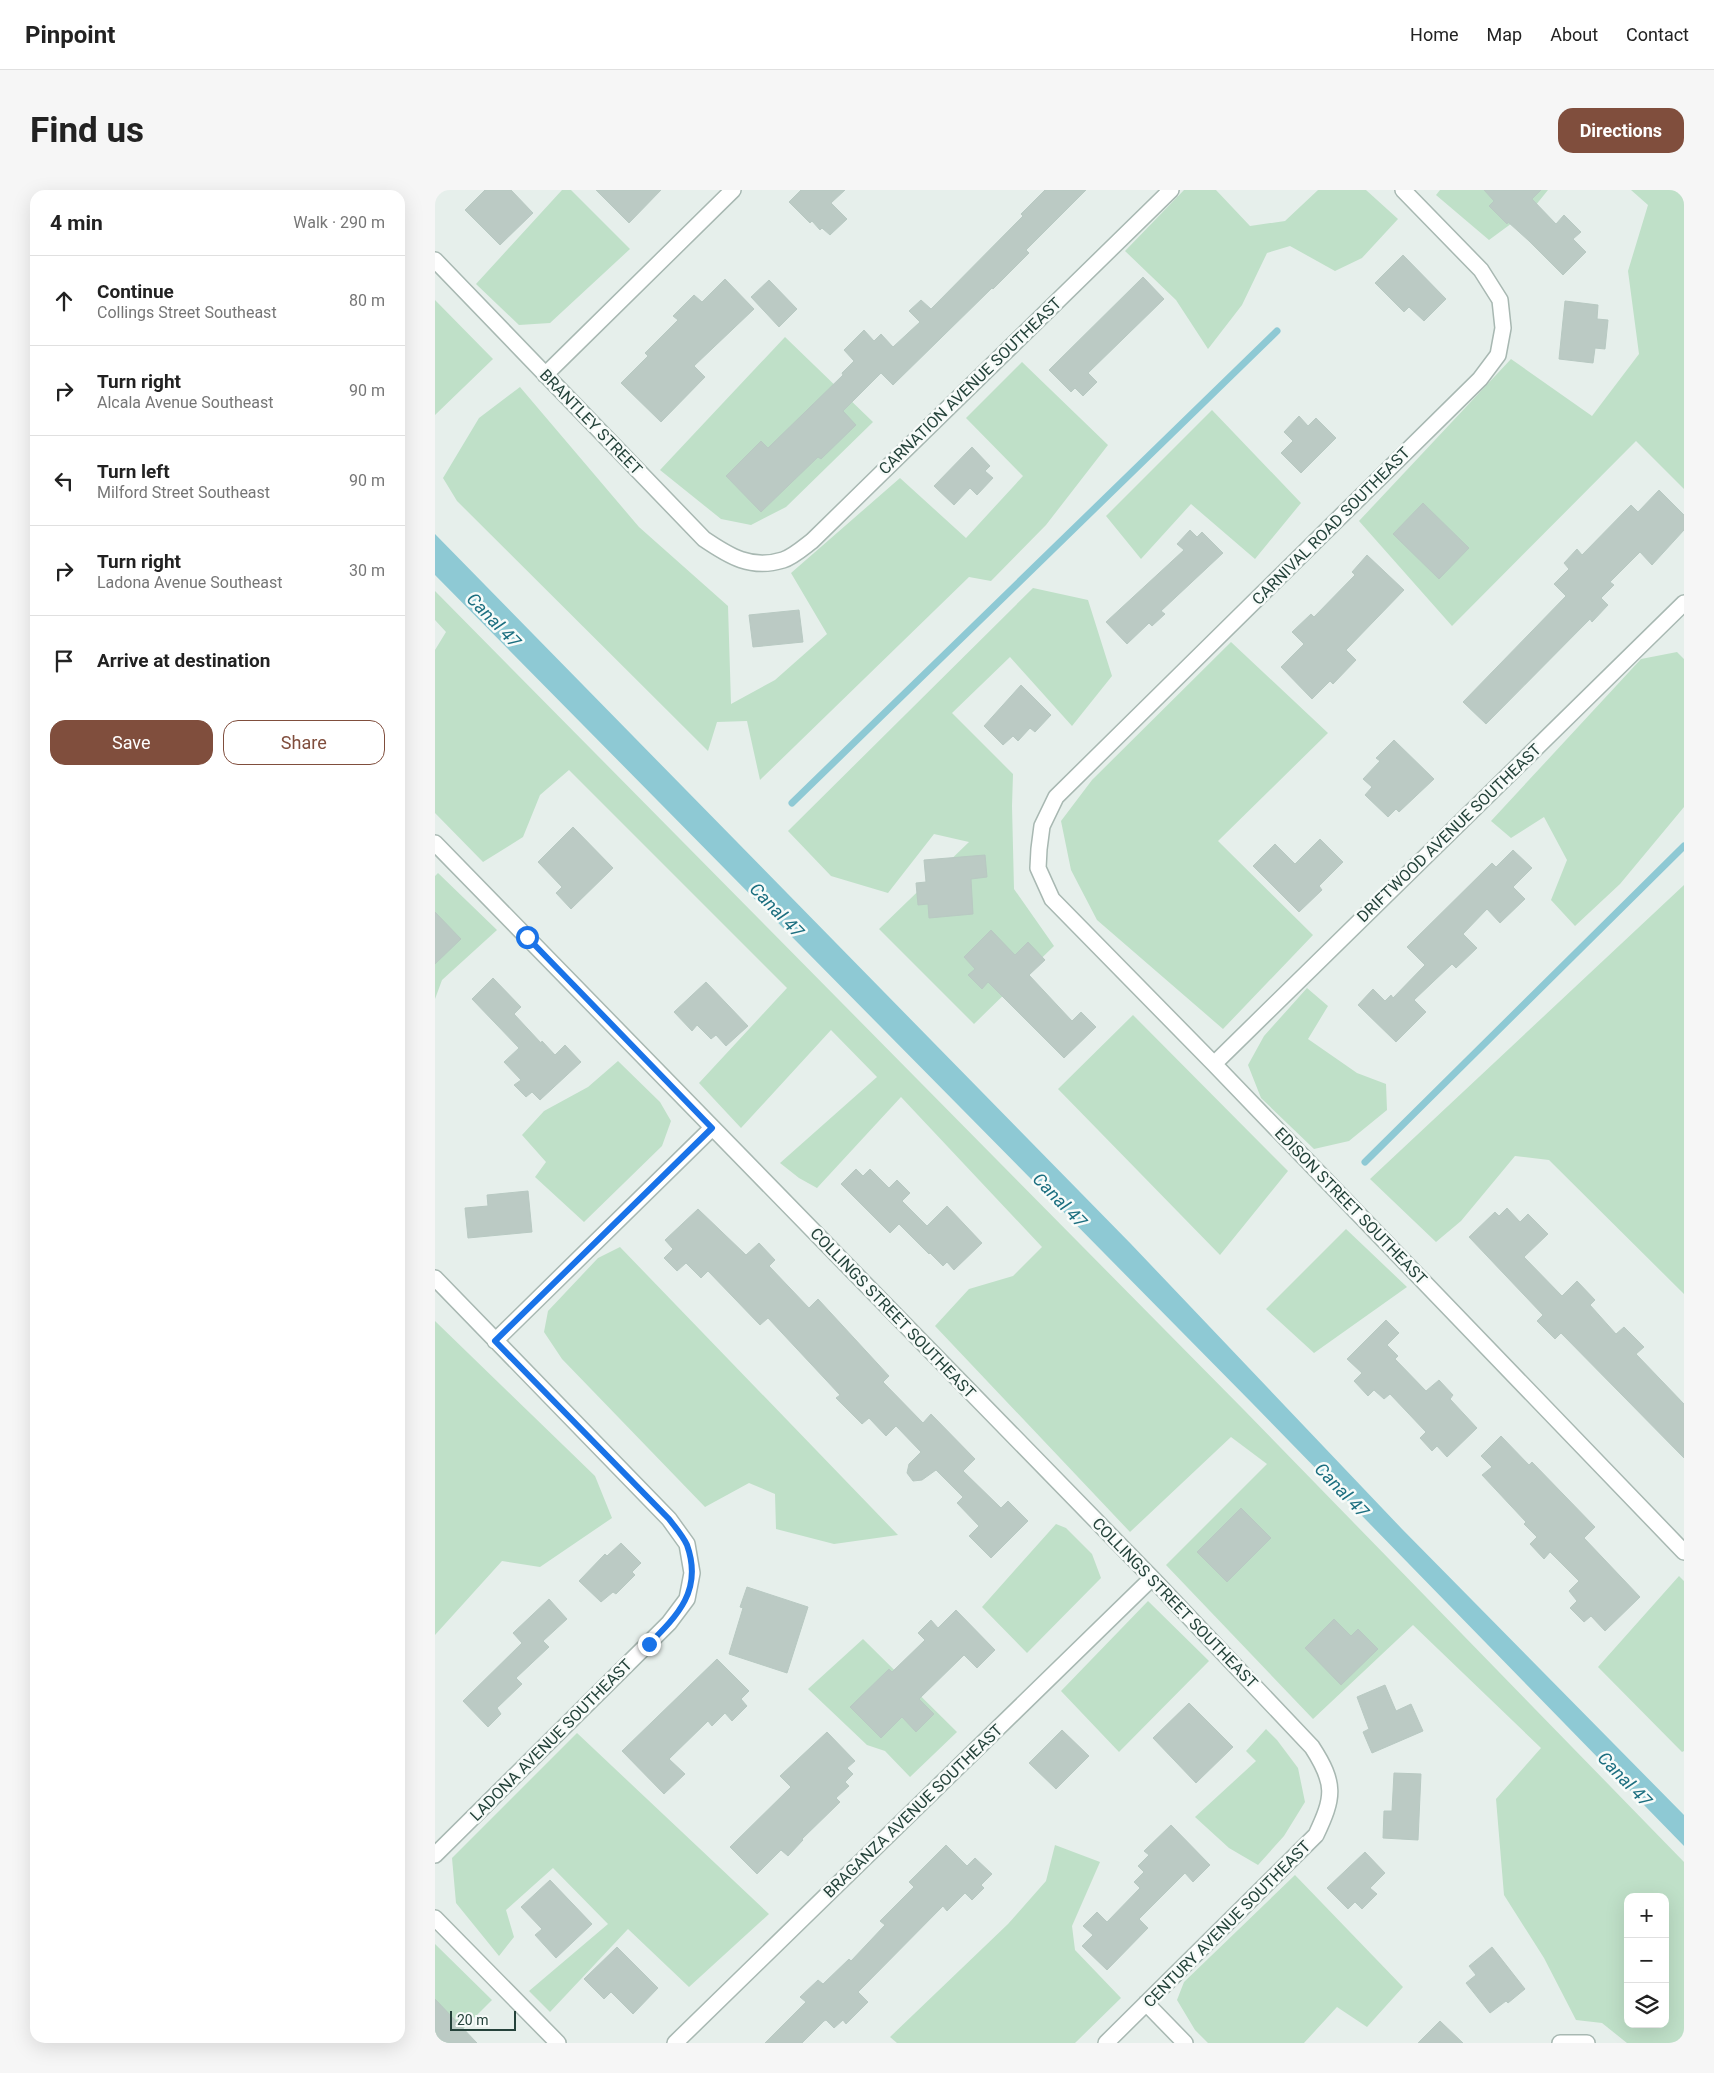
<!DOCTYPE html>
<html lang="en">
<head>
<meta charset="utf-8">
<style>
	:root { --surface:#fff; --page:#f6f6f6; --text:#222; --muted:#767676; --line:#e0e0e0; --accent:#804e3d }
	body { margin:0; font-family:Roboto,sans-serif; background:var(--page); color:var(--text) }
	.controls { position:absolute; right:15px; bottom:15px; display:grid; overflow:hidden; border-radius:10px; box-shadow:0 5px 20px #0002 }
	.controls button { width:45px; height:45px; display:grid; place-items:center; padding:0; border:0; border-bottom:1px solid var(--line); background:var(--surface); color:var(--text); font:25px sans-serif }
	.scale { position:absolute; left:15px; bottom:12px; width:66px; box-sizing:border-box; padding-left:5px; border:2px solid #24423a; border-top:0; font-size:14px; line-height:18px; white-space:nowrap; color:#24423a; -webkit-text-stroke:4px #f7fbf9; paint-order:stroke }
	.stop { position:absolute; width:15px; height:15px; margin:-11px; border:4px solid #1a73e8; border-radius:50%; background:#fff }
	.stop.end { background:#1a73e8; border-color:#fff; box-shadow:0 1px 5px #0008 }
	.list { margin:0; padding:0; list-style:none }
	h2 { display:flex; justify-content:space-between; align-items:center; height:65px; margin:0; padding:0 20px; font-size:21px }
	h2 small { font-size:16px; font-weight:400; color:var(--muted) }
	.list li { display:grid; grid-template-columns:32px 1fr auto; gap:15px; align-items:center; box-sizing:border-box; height:90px; padding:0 20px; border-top:1px solid var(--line) }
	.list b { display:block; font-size:19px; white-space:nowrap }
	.list p { margin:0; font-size:16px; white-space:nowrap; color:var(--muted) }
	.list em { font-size:16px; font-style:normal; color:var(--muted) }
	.actions { display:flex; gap:10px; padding:15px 20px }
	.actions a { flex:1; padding:11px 0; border:1px solid var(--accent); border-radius:15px; text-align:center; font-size:18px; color:var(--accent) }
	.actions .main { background:var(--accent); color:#fff }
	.icon { flex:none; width:28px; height:28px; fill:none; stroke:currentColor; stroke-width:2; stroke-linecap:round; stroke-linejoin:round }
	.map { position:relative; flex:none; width:1249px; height:1853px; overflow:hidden; border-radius:15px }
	header { display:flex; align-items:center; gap:30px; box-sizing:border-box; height:70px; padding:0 25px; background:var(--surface); border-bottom:1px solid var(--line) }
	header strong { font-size:24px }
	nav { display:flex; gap:28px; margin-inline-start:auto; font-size:18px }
	.intro { display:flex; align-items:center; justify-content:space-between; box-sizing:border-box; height:120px; padding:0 30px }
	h1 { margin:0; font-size:35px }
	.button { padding:12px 22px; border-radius:15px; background:var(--accent); color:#fff; font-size:18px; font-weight:700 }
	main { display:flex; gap:30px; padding:0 30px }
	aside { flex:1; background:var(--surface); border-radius:15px; box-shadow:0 5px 20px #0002 }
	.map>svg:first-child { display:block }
	.green { fill:#bfe0c8; fill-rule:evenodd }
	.water { fill:#8ec9d4 }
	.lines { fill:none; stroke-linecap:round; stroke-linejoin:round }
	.stream { stroke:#8ec9d4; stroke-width:7 }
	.building { fill:#bbcac4; stroke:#b8c9c2 }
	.minor-casing { stroke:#a8b8b2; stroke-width:18 }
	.minor { stroke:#fff; stroke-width:15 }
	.route { stroke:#1a73e8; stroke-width:6 }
	.labels { text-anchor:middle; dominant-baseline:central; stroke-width:5; stroke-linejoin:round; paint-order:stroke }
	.street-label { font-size:16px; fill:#24423a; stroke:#f7fbf9 }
	.water-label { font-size:18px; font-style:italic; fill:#1c6f80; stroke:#f7fbf9 }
</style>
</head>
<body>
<header>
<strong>Pinpoint</strong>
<nav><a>Home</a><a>Map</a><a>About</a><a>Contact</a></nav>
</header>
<div class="intro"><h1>Find us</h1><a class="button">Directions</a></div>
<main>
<aside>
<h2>4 min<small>Walk · 290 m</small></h2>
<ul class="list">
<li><svg class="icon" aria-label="ahead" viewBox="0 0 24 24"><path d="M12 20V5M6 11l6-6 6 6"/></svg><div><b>Continue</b><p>Collings Street Southeast</p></div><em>80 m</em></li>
<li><svg class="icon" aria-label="right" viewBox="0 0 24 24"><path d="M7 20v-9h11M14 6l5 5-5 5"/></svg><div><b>Turn right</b><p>Alcala Avenue Southeast</p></div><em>90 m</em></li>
<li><svg class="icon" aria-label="left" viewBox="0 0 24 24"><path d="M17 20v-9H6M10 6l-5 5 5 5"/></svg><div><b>Turn left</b><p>Milford Street Southeast</p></div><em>90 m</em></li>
<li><svg class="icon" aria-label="right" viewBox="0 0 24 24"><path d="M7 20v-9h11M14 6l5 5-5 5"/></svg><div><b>Turn right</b><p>Ladona Avenue Southeast</p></div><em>30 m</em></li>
<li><svg class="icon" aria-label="arrive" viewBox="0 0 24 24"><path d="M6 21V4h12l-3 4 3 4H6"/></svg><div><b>Arrive at destination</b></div></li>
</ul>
<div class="actions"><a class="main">Save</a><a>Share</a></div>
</aside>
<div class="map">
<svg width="1249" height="1853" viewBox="0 0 1249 1853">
	<rect width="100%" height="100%" fill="#e6efeb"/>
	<!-- green -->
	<path class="green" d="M 127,0 L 136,0 L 195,59 L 115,133 L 84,135 L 41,94 Z
		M 749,0 L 781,0 L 815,36 L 850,31 L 883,0 L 931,0 L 963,29 L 927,68 L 900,81 L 855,56 L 832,63 L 807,115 L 773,159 L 741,110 L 690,61 Z
		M 1005,0 L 1113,0 L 1100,16 L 1054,50 L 1001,5 Z
		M 1196,0 L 1249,0 L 1249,299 L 1201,251 L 1017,436 L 924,331 L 1076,169 L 1157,226 L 1204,164 L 1193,81 L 1213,15 Z
		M 0,110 L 58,169 L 0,225 Z
		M 350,147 L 438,232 L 351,317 L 316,335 L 286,329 L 225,280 Z
		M 587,172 L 673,255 L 611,335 L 556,391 L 534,387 L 325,590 L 312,531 L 282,532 L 273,561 L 22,311 L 8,288 L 44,228 L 85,197 L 204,337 L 293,416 L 296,514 L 340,490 L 392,444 L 356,383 L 465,288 L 531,348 L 588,286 L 531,228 Z
		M 777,220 L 866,313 L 820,369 L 756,314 L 706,369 L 671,326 Z
		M 598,398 L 653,410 L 677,486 L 637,536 L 575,467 L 517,523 L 578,584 L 577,616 L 579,699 L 619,756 L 539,834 L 444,739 L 534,652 L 499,644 L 453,703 L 396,686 L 353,641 Z
		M 0,401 L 809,1220 L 1249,1672 L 1249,1853 L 1192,1853 L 1167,1833 L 1141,1830 L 1109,1768 L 1069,1705 L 1061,1609 L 1106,1558 L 978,1435 L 878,1529 L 731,1375 L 832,1274 L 796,1247 L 695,1342 L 500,1136 L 534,1099 L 578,1086 L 607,1057 L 466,907 L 382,998 L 364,988 L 345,973 L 442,887 L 396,840 L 306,938 L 264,893 L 352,798 L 134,580 L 105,605 L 88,647 L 48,672 L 0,623 L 0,460 L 11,442 L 0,430 ZM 1193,1707 L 1230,1707 L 1230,1834 L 1193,1834 Z
		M 796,452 L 893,543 L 783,651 L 878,745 L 788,839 L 662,730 L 636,680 L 626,631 L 657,590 Z
		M 1242,462 L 1249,469 L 1249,617 L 1185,694 L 1140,736 L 1116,710 L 1132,670 L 1109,627 L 1076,648 L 1056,631 L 1206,469 Z
		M 3,683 L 62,740 L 7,790 L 0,809 L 0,686 Z
		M 1249,695 L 1249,1104 L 1114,970 L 1080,966 L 1026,1031 L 1001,1052 L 935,989 Z
		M 872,798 L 893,816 L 873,849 L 922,883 L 951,894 L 952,920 L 914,951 L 879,959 L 826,908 L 813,875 L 829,846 Z
		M 698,825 L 853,981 L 785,1065 L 623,899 Z
		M 183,871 L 225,912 L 236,931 L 227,956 L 149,1032 L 100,987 L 111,972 L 87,945 L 109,921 L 153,897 Z
		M 911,1039 L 972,1097 L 879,1163 L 831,1119 Z
		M 185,1057 L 463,1345 L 399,1354 L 341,1339 L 340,1304 L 314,1293 L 270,1317 L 127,1169 L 109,1142 L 113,1121 L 163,1068 Z
		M 0,1131 L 160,1286 L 177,1328 L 105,1377 L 67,1371 L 0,1445 Z
		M 621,1334 L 631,1338 L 657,1364 L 666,1388 L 592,1463 L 547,1417 Z
		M 1244,1386 L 1249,1391 L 1249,1561 L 1247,1562 L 1163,1477 Z
		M 713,1411 L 774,1471 L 684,1562 L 626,1501 Z
		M 428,1449 L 522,1542 L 475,1587 L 450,1561 L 432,1555 L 373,1499 Z
		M 831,1539 L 842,1550 L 863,1578 L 870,1612 L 849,1646 L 823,1675 L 794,1658 L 760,1627 L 821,1571 L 811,1561 Z
		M 142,1543 L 334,1724 L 254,1797 L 193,1739 L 115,1822 L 94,1801 L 173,1734 L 118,1678 L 71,1720 L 79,1747 L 64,1766 L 21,1713 L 17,1668 Z
		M 620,1655 L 665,1672 L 637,1736 L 640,1760 L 686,1808 L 640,1853 L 462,1853 L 455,1847 L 573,1734 L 611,1691 Z
		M 860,1685 L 968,1797 L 932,1837 L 902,1817 L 869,1853 L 773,1853 L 760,1840 L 742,1810 L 749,1792 Z
		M 0,1754 L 57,1810 L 14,1853 L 0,1853 Z"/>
	<!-- water -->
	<path class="water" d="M 0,344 L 696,1054 L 967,1339 L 1249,1625 L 1249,1656 L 817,1213 L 0,385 Z"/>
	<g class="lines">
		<!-- stream -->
		<path class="stream" d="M 357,613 L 842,141
			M 930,972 L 1249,656"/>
	</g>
	<!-- building -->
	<path class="building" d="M 50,0 L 76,0 L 98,23 L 65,55 L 30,20 Z
		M 161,0 L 226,0 L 194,33 Z
		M 366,0 L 410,0 L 396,13 L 412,29 L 395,45 L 387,38 L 385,40 L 377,31 L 375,33 L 354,12 Z
		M 610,0 L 651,0 L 591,60 L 594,63 L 558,99 L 557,98 L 458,195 L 446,183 L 408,221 L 421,235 L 386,269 L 383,267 L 326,322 L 291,286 L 326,251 L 333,258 L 408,185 L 407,183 L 419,171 L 409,160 L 429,140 L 439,151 L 446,144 L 458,157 L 485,132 L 474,121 L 486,110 L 496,119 L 588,26 L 586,24 Z
		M 1049,0 L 1106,0 L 1097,9 L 1121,34 L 1129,25 L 1146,42 L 1138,49 L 1151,62 L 1128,85 L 1094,51 L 1073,32 L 1072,34 L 1054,16 L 1059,11 Z
		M 968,65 L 1011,109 L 989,131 L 974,117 L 969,122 L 940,93 Z
		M 708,87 L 729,109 L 653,183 L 662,192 L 648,206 L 640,198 L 636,202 L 614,180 Z
		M 290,89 L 319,119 L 259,176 L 270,187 L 226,232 L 186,193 L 213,166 L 210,163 L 243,130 L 238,126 L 259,105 L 267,112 Z
		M 334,90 L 362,119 L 344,137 L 316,107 Z
		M 1130,111 L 1163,115 L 1162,129 L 1173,130 L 1170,159 L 1160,158 L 1158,173 L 1124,169 Z
		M 864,226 L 873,236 L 881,228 L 901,248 L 866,283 L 846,263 L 858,251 L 849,242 Z
		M 537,257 L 555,276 L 550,281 L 558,288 L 542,305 L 535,298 L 519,315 L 499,296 Z
		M 1224,300 L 1249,325 L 1249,340 L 1217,375 L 1205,362 L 1175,392 L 1179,395 L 1166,408 L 1173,415 L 1157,432 L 1155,429 L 1051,534 L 1028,512 L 1131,406 L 1119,394 L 1134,379 L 1129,373 L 1142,359 L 1147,365 L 1196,315 L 1203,322 Z
		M 988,313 L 1034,358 L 1004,389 L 958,344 Z
		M 755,340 L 762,347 L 767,342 L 788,363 L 726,421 L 730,424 L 717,436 L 714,433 L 692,454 L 671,432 L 749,360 L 742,354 Z
		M 932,365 L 969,400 L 911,460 L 921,470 L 898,494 L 895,491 L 877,509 L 846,477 L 869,454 L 857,442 L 876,424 L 879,427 L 920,385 L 917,382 Z
		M 364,420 L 368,452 L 318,457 L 314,425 Z
		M 586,495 L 616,525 L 600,542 L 595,538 L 583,551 L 578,546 L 568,555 L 549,536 Z
		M 959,550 L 999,589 L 964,622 L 961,619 L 953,627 L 930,605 L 937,597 L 928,589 L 945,571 L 941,568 Z
		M 138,637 L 178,678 L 136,719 L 121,703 L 127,697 L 103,672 Z
		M 885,649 L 908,672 L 884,696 L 887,700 L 864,722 L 818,676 L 840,654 L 860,674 Z
		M 1078,660 L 1097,678 L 1078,697 L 1090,709 L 1065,733 L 1052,719 L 1028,744 L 1042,758 L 1021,778 L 1017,774 L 979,810 L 991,822 L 961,852 L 923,815 L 938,799 L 950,811 L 956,805 L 958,808 L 990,775 L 972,757 L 1057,673 L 1061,677 Z
		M 550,665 L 552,687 L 536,689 L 538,724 L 494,728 L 493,714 L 483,715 L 481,693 L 491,692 L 489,670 Z
		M 0,722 L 26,749 L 0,774 Z
		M 556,740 L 580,765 L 593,752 L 610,770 L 594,785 L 637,831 L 646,822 L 661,837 L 629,868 L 553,792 L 547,799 L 533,785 L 540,779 L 529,767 Z
		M 58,788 L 86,817 L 79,824 L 106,853 L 107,851 L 120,865 L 130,855 L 146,872 L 105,910 L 97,902 L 91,907 L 79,895 L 86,890 L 69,872 L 84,858 L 37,809 Z
		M 271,792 L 313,836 L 291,856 L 281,845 L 276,849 L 262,835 L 257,841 L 239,822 Z
		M 421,979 L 428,986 L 435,979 L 454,998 L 462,990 L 475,1003 L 467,1011 L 492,1036 L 512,1016 L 547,1053 L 519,1080 L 512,1072 L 508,1076 L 495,1063 L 494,1064 L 464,1034 L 455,1043 L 406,994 Z
		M 93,1001 L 97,1042 L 33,1048 L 30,1018 L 53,1016 L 52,1005 Z
		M 1072,1018 L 1085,1032 L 1093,1024 L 1113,1044 L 1089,1067 L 1127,1106 L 1142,1091 L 1160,1110 L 1155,1115 L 1181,1144 L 1189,1137 L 1209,1157 L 1201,1164 L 1249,1214 L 1249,1268 L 1126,1143 L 1120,1149 L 1102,1131 L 1108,1125 L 1034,1047 L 1060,1022 L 1064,1026 Z
		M 263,1019 L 311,1065 L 324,1053 L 340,1070 L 334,1076 L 374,1118 L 383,1109 L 454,1186 L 448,1192 L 488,1233 L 496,1224 L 540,1269 L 528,1281 L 566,1318 L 573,1311 L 593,1331 L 556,1368 L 534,1346 L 544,1336 L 522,1313 L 528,1307 L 501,1280 L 487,1290 L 478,1291 L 472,1283 L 474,1274 L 486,1262 L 461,1236 L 451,1246 L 434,1228 L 427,1234 L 401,1208 L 405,1205 L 333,1128 L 325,1135 L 273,1081 L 266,1088 L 251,1073 L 242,1081 L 229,1068 L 238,1059 L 230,1050 Z
		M 951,1130 L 964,1143 L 952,1155 L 963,1166 L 960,1169 L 991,1201 L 1004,1190 L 1018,1205 L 1015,1209 L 1042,1238 L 1012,1267 L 1002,1256 L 997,1261 L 985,1248 L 991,1242 L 955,1204 L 949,1209 L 939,1200 L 933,1206 L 919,1191 L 927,1183 L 912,1169 Z
		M 1066,1246 L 1094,1275 L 1097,1272 L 1160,1337 L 1149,1348 L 1205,1407 L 1170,1441 L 1156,1426 L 1149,1432 L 1135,1418 L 1142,1411 L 1134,1401 L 1144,1391 L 1115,1362 L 1109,1369 L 1095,1354 L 1102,1347 L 1089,1334 L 1091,1332 L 1047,1285 L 1057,1277 L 1046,1266 Z
		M 806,1318 L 836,1348 L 792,1392 L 762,1362 Z
		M 186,1353 L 206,1373 L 197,1382 L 200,1385 L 181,1404 L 178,1402 L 166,1412 L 144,1391 L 170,1364 L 172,1366 Z
		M 312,1397 L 373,1417 L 352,1483 L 294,1464 L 308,1418 L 305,1417 Z
		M 114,1409 L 132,1429 L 108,1451 L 114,1457 L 81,1488 L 87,1494 L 62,1518 L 66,1524 L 53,1537 L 28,1511 L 87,1453 L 78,1443 Z
		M 521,1420 L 560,1460 L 542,1478 L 529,1465 L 484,1509 L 499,1524 L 481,1542 L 467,1527 L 446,1548 L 415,1517 L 454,1479 L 457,1482 L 490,1450 L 483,1443 L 496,1430 L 503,1438 Z
		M 899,1429 L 916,1446 L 923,1439 L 943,1459 L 906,1495 L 870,1458 Z
		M 282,1469 L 314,1501 L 306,1509 L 312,1516 L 297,1531 L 290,1523 L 277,1536 L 273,1531 L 234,1569 L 250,1584 L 229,1604 L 187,1561 Z
		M 950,1495 L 961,1521 L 976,1514 L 988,1541 L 937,1563 L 928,1542 L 934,1539 L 922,1507 Z
		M 754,1513 L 798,1557 L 761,1593 L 718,1548 Z
		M 627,1540 L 654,1566 L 621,1599 L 594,1573 Z
		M 392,1542 L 420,1571 L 412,1578 L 418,1584 L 410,1592 L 414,1596 L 401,1608 L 405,1612 L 367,1649 L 368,1650 L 353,1666 L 346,1660 L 322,1684 L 295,1657 L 356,1597 L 345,1586 Z
		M 959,1583 L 986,1584 L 983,1650 L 948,1648 L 949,1621 L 957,1621 Z
		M 736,1635 L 775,1675 L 758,1692 L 750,1683 L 704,1729 L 713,1738 L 672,1780 L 647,1756 L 658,1745 L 648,1736 L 662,1722 L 672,1732 L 705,1698 L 699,1692 L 709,1682 L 703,1676 L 714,1665 L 709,1661 Z
		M 511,1655 L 532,1676 L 540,1668 L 557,1684 L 546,1695 L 549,1698 L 537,1710 L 530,1703 L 512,1721 L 508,1716 L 423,1802 L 433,1812 L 411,1834 L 408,1830 L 399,1838 L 391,1830 L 389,1831 L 367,1853 L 330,1853 L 371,1812 L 365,1807 L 383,1790 L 388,1794 L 414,1769 L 416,1771 L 450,1735 L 445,1731 L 479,1697 L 474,1692 Z
		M 930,1662 L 950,1683 L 935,1698 L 942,1704 L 927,1719 L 920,1712 L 913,1719 L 892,1698 Z
		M 115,1690 L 157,1734 L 121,1768 L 100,1745 L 107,1739 L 86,1717 Z
		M 182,1757 L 223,1798 L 198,1824 L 176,1802 L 169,1809 L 149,1789 Z
		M 1057,1757 L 1090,1799 L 1073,1813 L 1071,1811 L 1055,1823 L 1031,1793 L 1041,1785 L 1034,1776 Z
		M 0,1809 L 42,1853 L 0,1853 Z
		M 1005,1831 L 1028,1853 L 983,1853 Z"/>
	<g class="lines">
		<defs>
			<path id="minor" d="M 968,0 L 1046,80 L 1065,110 L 1068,138 L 1063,165 L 1045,189 L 621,607 L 607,636 L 604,659 L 603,678 L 617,709 L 779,874 L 1249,1362
				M 0,70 L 269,349 C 294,366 316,380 348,370 C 358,367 369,357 377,351 L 736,0
				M 110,185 L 298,0
				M 0,653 L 717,1388 L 877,1557 C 901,1594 899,1607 881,1645 L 671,1853
				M 779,874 L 1249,413
				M 0,1088 L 234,1329 L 252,1354 L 257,1383 L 252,1409 L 234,1433 L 0,1665
				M 60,1151 L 277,938
				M 0,1728 L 123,1853
				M 711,1813 L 750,1853
				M 240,1853 L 717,1388
				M 1125,1853 L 1152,1853"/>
		</defs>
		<!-- minor casing -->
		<use href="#minor" class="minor-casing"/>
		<!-- minor -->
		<use href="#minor" class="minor"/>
	</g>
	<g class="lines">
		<!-- route -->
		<path class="route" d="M 92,747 L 277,938 L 60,1151 L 234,1329 C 240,1337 248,1346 252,1355 C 268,1400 243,1425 214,1454"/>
	</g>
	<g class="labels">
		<!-- street labels -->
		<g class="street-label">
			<text transform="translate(535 196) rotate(-44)">CARNATION AVENUE SOUTHEAST</text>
			<text transform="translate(156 232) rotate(46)">BRANTLEY STREET</text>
			<text transform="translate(896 336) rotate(-45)">CARNIVAL ROAD SOUTHEAST</text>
			<text transform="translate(1014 643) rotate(-44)">DRIFTWOOD AVENUE SOUTHEAST</text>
			<text transform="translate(916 1016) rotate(46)">EDISON STREET SOUTHEAST</text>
			<text transform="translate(458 1123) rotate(46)">COLLINGS STREET SOUTHEAST</text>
			<text transform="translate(740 1413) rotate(46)">COLLINGS STREET SOUTHEAST</text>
			<text transform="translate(116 1550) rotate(-45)">LADONA AVENUE SOUTHEAST</text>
			<text transform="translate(478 1621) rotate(-44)">BRAGANZA AVENUE SOUTHEAST</text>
			<text transform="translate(792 1734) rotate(-45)">CENTURY AVENUE SOUTHEAST</text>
		</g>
		<!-- water labels -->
		<g class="water-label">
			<text transform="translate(59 430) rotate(46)">Canal 47</text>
			<text transform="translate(342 720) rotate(46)">Canal 47</text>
			<text transform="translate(625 1010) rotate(46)">Canal 47</text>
			<text transform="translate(907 1300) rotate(46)">Canal 47</text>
			<text transform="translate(1190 1589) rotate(46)">Canal 47</text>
		</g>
	</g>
</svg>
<div class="controls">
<button>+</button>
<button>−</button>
<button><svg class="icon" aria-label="layers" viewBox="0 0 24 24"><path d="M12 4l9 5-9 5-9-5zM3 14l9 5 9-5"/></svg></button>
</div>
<div class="scale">20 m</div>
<div class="stop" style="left:92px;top:747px"></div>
<div class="stop end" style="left:214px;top:1454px"></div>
</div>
</main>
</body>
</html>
